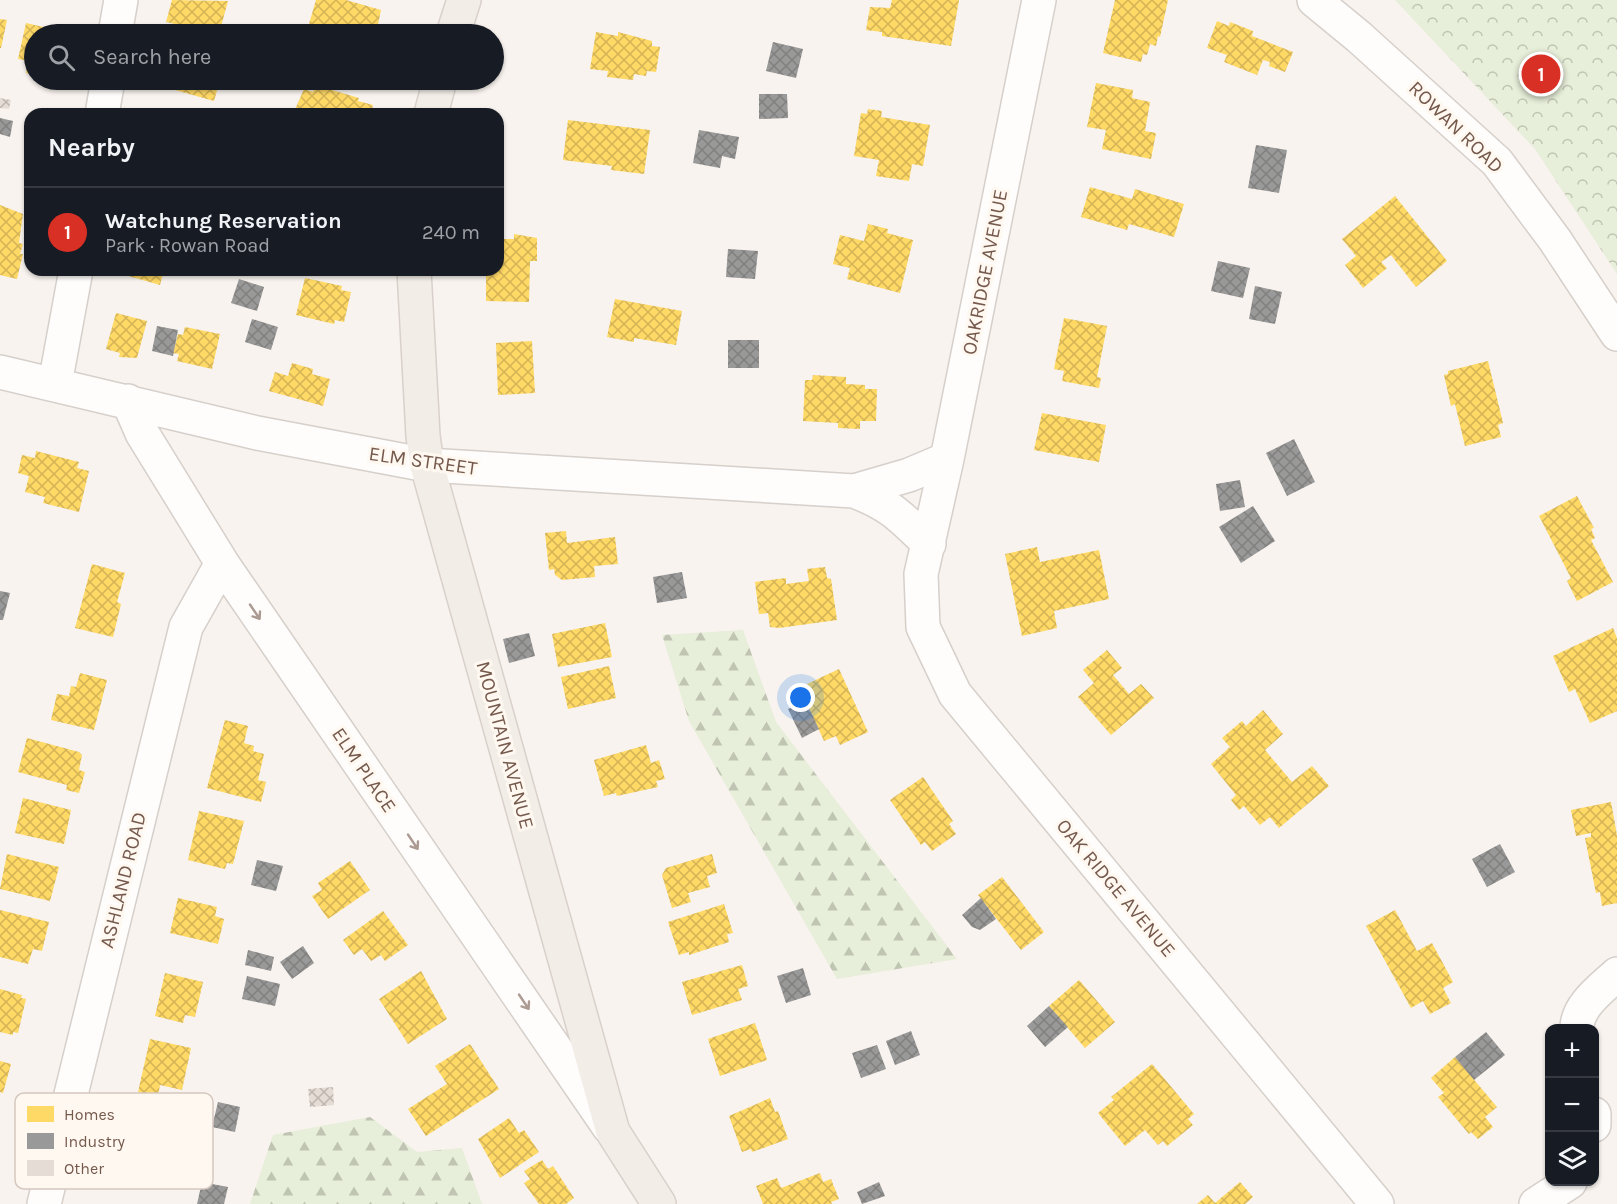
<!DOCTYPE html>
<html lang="en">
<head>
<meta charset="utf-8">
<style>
	:root { --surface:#171b24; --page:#242831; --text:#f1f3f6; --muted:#9ea1a6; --line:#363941; --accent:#d93025 }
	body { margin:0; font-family:Karla,sans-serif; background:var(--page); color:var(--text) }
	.controls { position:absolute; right:18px; bottom:18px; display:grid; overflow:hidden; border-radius:12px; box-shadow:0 2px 4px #0004 }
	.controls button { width:54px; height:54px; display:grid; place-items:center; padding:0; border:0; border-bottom:2px solid var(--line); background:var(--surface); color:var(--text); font:30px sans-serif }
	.you { position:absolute; left:801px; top:698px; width:21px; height:21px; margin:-15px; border:4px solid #fff; border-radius:50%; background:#1a73e8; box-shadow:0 0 0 9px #1a73e833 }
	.badge { display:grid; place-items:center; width:39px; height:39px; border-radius:50%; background:var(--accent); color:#fff; font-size:20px; font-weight:700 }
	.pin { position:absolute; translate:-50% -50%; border:3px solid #fff; box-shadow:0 2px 6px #0006 }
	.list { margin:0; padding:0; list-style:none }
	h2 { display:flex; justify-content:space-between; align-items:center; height:78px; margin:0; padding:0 24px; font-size:26px }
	h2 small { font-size:20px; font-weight:400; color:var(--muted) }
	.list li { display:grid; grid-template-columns:39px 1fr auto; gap:18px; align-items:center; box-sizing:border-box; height:90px; padding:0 24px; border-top:2px solid var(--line) }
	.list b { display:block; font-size:22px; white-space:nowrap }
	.list p { margin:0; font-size:20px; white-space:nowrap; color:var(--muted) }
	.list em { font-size:20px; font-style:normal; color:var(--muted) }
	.icon { flex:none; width:33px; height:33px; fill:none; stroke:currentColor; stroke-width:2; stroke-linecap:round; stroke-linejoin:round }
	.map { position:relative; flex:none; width:1617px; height:1204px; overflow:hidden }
	.search { position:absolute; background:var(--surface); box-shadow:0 2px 4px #0004; left:24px; top:24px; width:480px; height:66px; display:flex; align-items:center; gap:15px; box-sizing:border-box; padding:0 21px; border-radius:33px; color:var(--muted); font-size:22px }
	.panel { position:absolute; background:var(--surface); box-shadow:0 2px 4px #0004; left:24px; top:108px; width:480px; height:168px; border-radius:18px }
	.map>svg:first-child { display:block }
	.forest { fill:url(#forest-firs) }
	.park { fill:url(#park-crowns) }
	.homes { fill:url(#homes-cross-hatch) }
	.industry { fill:url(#industry-cross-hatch) }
	.building { fill:url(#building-cross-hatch) }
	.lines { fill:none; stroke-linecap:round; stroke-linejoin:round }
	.minor-casing { stroke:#d6cfca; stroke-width:36 }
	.major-casing { stroke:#d9d0cb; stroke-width:36 }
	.minor { stroke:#fefdfc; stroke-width:33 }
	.major { stroke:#f2ede7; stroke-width:33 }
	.oneway { stroke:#ac9b93 }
	.labels { text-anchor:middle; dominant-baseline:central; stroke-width:6; stroke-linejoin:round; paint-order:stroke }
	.street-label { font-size:20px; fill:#76594d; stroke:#fef8f0 }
	.key { fill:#fef8f0; stroke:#d5c8bf; stroke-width:1.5 }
	.key-label { font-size:16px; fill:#76594d }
</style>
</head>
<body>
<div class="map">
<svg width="1617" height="1204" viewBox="0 0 1617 1204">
	<defs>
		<pattern id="forest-firs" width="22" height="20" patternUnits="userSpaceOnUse" patternTransform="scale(1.5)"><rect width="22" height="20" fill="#e7eed9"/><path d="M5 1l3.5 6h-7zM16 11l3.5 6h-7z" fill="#c0c4b2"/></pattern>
		<pattern id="park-crowns" width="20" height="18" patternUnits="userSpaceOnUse" patternTransform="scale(1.5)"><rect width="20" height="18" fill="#e7eed9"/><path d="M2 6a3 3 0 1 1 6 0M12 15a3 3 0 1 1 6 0" fill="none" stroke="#c0c4b2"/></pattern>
		<pattern id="homes-cross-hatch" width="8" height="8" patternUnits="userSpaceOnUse" patternTransform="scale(1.5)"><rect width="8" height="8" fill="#ffd966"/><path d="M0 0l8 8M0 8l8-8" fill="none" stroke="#d3b356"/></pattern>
		<pattern id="industry-cross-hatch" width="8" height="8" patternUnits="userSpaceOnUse" patternTransform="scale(1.5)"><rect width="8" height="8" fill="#999"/><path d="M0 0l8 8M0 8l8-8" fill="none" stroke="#81807f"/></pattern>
		<pattern id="building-cross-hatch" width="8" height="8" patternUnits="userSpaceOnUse" patternTransform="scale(1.5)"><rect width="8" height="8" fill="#e5dcd5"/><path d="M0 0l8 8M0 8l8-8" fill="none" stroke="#beb5af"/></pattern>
	</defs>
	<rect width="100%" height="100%" fill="#f8f3ee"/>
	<!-- forest -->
	<path class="forest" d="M 743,630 L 776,722 L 957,959 L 837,979 L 689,721 L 662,635 Z
		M 370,1117 L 417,1152 L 462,1148 L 482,1204 L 250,1204 L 273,1135 Z"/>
	<!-- park -->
	<path class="park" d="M 1395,0 L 1617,0 L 1617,274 L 1535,149 Z"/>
	<!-- homes -->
	<path class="homes" d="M 172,0 L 228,1 L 219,34 L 166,22 Z
		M 316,0 L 346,0 L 381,10 L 376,34 L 306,34 Z
		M 892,0 L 959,0 L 951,46 L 882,36 L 882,32 L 866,30 L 870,7 L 890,8 Z
		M 1115,0 L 1168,0 L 1160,37 L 1158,36 L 1156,46 L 1150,44 L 1147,55 L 1143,54 L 1141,62 L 1103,53 Z
		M 0,19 L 7,20 L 1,48 L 0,48 Z
		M 1217,21 L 1229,26 L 1230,22 L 1253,31 L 1252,36 L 1293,52 L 1285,72 L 1269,66 L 1270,62 L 1263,60 L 1257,75 L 1224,62 L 1227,55 L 1207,48 Z
		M 26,23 L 61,31 L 60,34 L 34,34 L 34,75 L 26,73 L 28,61 L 18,59 Z
		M 596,32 L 618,36 L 618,32 L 652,41 L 652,46 L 660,47 L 656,72 L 647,71 L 646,76 L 634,74 L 633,80 L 607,77 L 608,71 L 590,69 Z
		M 170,80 L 220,80 L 214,101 L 168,88 Z
		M 1096,83 L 1133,90 L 1132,98 L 1150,102 L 1145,131 L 1156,133 L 1151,159 L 1102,149 L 1106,130 L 1087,127 Z
		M 315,85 L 359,98 L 358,101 L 373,105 L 371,114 L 293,114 L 304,89 L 313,92 Z
		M 868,109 L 882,111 L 881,117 L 930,125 L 923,166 L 912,164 L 909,181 L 876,176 L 879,160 L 854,156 L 861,113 L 867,114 Z
		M 568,120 L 650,130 L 644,174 L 611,170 L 612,166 L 563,160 Z
		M 1090,187 L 1132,199 L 1135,189 L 1184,204 L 1174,237 L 1129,224 L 1127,230 L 1081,217 Z
		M 1395,196 L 1447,261 L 1416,287 L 1391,255 L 1381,262 L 1387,268 L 1363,288 L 1345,265 L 1356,256 L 1342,239 Z
		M 0,205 L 23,214 L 19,243 L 23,244 L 20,254 L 23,254 L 17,279 L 0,275 Z
		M 868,224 L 888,229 L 887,233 L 913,240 L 900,293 L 847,279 L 850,268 L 833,264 L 840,235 L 864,241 Z
		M 514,234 L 537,238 L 537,261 L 530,261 L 529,302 L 486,301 L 486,270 L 498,270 L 498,239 L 514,239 Z
		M 119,270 L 164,270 L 160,285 L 118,273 Z
		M 305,278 L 342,286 L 341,290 L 351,292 L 344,322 L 335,320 L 334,324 L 296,315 Z
		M 615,299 L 682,311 L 676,345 L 634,338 L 634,342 L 607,337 Z
		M 116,313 L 147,321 L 137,358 L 119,357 L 120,353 L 106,349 Z
		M 1064,318 L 1107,326 L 1097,377 L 1101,378 L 1099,388 L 1062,381 L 1064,371 L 1054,369 Z
		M 185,327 L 220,334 L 212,369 L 177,361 L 179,354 L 173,353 L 178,334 L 183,335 Z
		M 532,341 L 535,393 L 498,395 L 496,343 Z
		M 1488,361 L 1503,423 L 1498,425 L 1501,437 L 1465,446 L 1455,404 L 1451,406 L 1444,375 L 1448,374 L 1448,371 Z
		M 292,363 L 313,369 L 312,374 L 330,379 L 323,406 L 269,391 L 275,372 L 288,376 Z
		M 813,375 L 846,377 L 846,384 L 865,385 L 865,389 L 877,389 L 876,421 L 860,421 L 860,429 L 838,428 L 838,423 L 803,421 L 805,380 L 812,380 Z
		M 1042,413 L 1106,425 L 1099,462 L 1034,450 Z
		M 36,451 L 79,462 L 77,468 L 89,471 L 79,512 L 43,503 L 45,497 L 25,492 L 29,476 L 18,473 L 22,455 L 35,458 Z
		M 1577,496 L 1594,528 L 1591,529 L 1595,538 L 1591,540 L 1613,582 L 1577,601 L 1567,581 L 1571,578 L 1539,516 Z
		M 566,531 L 567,543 L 615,537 L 618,564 L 594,566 L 595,577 L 562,580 L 555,575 L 554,569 L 549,570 L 545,533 Z
		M 1037,547 L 1040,562 L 1099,550 L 1109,599 L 1054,611 L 1057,628 L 1022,636 L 1005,554 Z
		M 92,564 L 125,573 L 117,602 L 121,604 L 113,637 L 75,628 Z
		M 825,567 L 827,578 L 831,579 L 837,620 L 779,628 L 770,627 L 768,613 L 759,614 L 755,582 L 786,578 L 786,584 L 809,581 L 807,569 Z
		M 605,623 L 612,657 L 558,667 L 552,634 Z
		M 1613,628 L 1617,638 L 1617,711 L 1590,723 L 1575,689 L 1569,692 L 1553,656 Z
		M 1107,650 L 1122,668 L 1113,675 L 1129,694 L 1141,684 L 1154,698 L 1111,735 L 1078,697 L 1094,683 L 1083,670 Z
		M 609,666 L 616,698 L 568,709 L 561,677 Z
		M 839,669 L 868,732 L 840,745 L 836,736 L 824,741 L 805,700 L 812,696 L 807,684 Z
		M 80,673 L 107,680 L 94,730 L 51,720 L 57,694 L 69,696 L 71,686 L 76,687 Z
		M 1263,710 L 1283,734 L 1265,750 L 1292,782 L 1312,766 L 1329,786 L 1279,828 L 1270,817 L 1260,825 L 1244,806 L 1239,810 L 1231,800 L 1236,795 L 1211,764 L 1230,747 L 1222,738 L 1242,721 L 1246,726 Z
		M 225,720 L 248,726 L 244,743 L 254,746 L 253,751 L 264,754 L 258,780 L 266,782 L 261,802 L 207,788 Z
		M 27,738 L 79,752 L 82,755 L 79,770 L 85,772 L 79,793 L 66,790 L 67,785 L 18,772 Z
		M 646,745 L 651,763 L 659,760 L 665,779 L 656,781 L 658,787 L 617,796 L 616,793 L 604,796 L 594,760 Z
		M 923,777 L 953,821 L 949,824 L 956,834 L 932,851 L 925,842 L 921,845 L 890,800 Z
		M 23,798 L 71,810 L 64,844 L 15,833 Z
		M 1611,802 L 1617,835 L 1617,903 L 1602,906 L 1600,892 L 1596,893 L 1585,838 L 1591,837 L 1591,833 L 1576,836 L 1571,810 Z
		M 199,811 L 244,821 L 233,864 L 227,863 L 225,869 L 188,860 Z
		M 7,854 L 59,867 L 50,901 L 0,889 Z
		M 712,854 L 717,873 L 707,876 L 710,887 L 688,893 L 691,902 L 672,908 L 662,875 L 666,868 Z
		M 350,861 L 370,890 L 328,919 L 312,896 L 322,890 L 318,883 Z
		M 1002,877 L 1044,932 L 1021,950 L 978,895 Z
		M 178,898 L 217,907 L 215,916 L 224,919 L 218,944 L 170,933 Z
		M 724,904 L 733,933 L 727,934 L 729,942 L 689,955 L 689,952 L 679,955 L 668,922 Z
		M 0,910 L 49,922 L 42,951 L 33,949 L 28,964 L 0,957 Z
		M 1395,910 L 1417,951 L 1432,943 L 1453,982 L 1443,988 L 1451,1003 L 1430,1014 L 1423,1001 L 1411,1008 L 1366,926 Z
		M 383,911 L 408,945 L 385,961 L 381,955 L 371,961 L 362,949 L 354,955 L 343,940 Z
		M 742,965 L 748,986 L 738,989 L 742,1000 L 692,1015 L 682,982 Z
		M 421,971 L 447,1019 L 408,1044 L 379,999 Z
		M 165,973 L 203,982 L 195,1017 L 185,1015 L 183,1023 L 155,1016 Z
		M 1079,980 L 1115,1022 L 1085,1048 L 1049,1006 Z
		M 0,989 L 22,995 L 21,998 L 26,999 L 18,1033 L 13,1032 L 13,1035 L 0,1032 Z
		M 755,1023 L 767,1060 L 720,1076 L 708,1039 Z
		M 150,1039 L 191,1048 L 182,1090 L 160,1085 L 158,1096 L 138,1092 Z
		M 470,1044 L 499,1089 L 426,1136 L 408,1109 L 447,1084 L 435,1066 Z
		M 1455,1057 L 1497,1107 L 1485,1117 L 1493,1127 L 1478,1139 L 1471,1132 L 1469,1134 L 1438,1097 L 1444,1093 L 1431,1078 Z
		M 0,1061 L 11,1064 L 3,1093 L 0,1092 Z
		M 1152,1064 L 1194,1114 L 1188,1119 L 1193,1125 L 1167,1146 L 1163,1141 L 1158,1145 L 1145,1130 L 1125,1146 L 1098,1113 L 1114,1100 L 1111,1097 Z
		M 770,1098 L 775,1112 L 778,1111 L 788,1139 L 752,1152 L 751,1149 L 742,1152 L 729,1116 Z
		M 509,1118 L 519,1133 L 524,1130 L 539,1152 L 500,1178 L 478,1139 Z
		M 542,1160 L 548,1169 L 553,1166 L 574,1198 L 566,1204 L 539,1204 L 524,1183 L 530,1179 L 524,1171 Z
		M 820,1173 L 823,1182 L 831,1179 L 839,1199 L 831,1202 L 832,1204 L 763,1204 L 756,1186 L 777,1178 L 781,1188 Z
		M 1240,1182 L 1253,1197 L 1245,1204 L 1197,1204 L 1208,1195 L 1215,1203 Z"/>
	<!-- industry -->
	<path class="industry" d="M 773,42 L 803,49 L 796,78 L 766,71 Z
		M 759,94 L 787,94 L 788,118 L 759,119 Z
		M 0,118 L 13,121 L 10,137 L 0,134 Z
		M 699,130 L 739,137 L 735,159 L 722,156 L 720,168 L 693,163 Z
		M 1256,145 L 1287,150 L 1279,193 L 1248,188 Z
		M 728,249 L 758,251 L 755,279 L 726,277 Z
		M 1218,261 L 1250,268 L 1243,298 L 1211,291 Z
		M 239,279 L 264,287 L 257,311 L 231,303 Z
		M 1255,286 L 1282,292 L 1275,324 L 1249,319 Z
		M 252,319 L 278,327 L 271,350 L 245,342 Z
		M 157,326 L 178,330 L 173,356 L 152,351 Z
		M 728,340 L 759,340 L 759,368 L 728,368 Z
		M 1294,439 L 1315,482 L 1287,496 L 1266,453 Z
		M 1240,480 L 1245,507 L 1220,511 L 1216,484 Z
		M 1253,506 L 1275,541 L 1241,563 L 1219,527 Z
		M 682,572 L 687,598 L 657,603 L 653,577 Z
		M 0,591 L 10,593 L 3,620 L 0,620 Z
		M 529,633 L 535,656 L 509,663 L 503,639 Z
		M 805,700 L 819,729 L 802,738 L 788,709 Z
		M 1500,844 L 1515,872 L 1487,887 L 1472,859 Z
		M 257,860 L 283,866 L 276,891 L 251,885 Z
		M 981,898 L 996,919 L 980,930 L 972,927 L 962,915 Z
		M 303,946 L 314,963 L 292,979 L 280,962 Z
		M 248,950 L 274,957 L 271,971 L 245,965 Z
		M 803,968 L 811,995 L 786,1003 L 777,976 Z
		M 247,976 L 280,984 L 275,1006 L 242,999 Z
		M 1049,1006 L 1068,1027 L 1045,1047 L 1027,1026 Z
		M 911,1031 L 920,1055 L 895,1065 L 886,1041 Z
		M 1486,1032 L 1505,1055 L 1474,1080 L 1455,1057 Z
		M 877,1045 L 886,1069 L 861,1078 L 852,1053 Z
		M 218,1102 L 240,1107 L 235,1132 L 212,1127 Z
		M 202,1182 L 228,1187 L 224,1204 L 197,1204 Z
		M 879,1182 L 885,1196 L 862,1204 L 857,1192 Z"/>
	<!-- building -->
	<path class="building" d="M 0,98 L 11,100 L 9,109 L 0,108 Z
		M 333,1087 L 334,1105 L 310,1107 L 308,1089 Z"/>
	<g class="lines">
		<defs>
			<path id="minor" d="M 1039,0 L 947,459 L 921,574 L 923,627 L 955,694 L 1377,1204
				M 1314,0 L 1359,37 L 1497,162 L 1555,240 L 1617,334
				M 115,34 L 121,0
				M 102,114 L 108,80
				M 0,372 L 257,433 L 427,465 L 854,491 L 909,475 L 947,459
				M 55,384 L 76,270
				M 128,401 L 142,433 L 222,563 L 609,1127
				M 854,491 C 891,505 901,517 929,544
				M 1577,1028 C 1577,1006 1602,988 1617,974
				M 1594,1114 L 1594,1125
				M 44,1204 L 186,627 L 222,563
				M 1536,1204 L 1570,1182"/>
			<path id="major" d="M 453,34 L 464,0
				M 431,114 L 440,80
				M 414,270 L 423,436 L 427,465 L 613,1132 L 659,1204"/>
		</defs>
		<!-- minor casing -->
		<use href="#minor" class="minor-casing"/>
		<!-- major casing -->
		<use href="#major" class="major-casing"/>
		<!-- minor -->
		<use href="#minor" class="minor"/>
		<!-- major -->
		<use href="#major" class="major"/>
	</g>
	<!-- one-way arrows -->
	<defs><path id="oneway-shaft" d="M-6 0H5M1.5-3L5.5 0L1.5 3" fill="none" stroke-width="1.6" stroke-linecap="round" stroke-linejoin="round" transform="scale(1.5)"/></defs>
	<g class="oneway">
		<use href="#oneway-shaft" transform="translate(255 612) rotate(56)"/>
		<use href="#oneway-shaft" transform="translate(413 842) rotate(56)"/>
		<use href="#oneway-shaft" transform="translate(524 1002) rotate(56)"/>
	</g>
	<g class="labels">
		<!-- street labels -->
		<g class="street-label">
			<text transform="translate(1456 127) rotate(44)">ROWAN ROAD</text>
			<text transform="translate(985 272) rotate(-79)">OAKRIDGE AVENUE</text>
			<text transform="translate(423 461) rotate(8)">ELM STREET</text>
			<text transform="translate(505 745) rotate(75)">MOUNTAIN AVENUE</text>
			<text transform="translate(364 770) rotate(56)">ELM PLACE</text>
			<text transform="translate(123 880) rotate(-76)">ASHLAND ROAD</text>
			<text transform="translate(1116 888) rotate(50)">OAK RIDGE AVENUE</text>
		</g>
	</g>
	<!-- legend -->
	<rect x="15" y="1093" width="198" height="96" rx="9" class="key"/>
	<rect x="27" y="1106" width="27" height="16" fill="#ffd966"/>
	<rect x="27" y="1133" width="27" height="16" fill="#999"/>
	<rect x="27" y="1160" width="27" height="16" fill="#e5dcd5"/>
	<g class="key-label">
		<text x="64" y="1120">Homes</text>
		<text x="64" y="1147">Industry</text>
		<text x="64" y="1174">Other</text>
	</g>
</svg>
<div class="controls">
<button>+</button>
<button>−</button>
<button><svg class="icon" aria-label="layers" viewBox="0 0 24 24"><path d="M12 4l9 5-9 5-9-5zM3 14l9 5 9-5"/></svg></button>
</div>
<div class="you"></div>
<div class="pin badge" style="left:1541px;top:74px">1</div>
<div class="search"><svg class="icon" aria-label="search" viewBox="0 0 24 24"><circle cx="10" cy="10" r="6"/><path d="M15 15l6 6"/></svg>Search here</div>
<section class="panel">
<h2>Nearby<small></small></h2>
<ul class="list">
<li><span class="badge">1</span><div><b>Watchung Reservation</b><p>Park · Rowan Road</p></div><em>240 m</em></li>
</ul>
</section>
</div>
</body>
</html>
